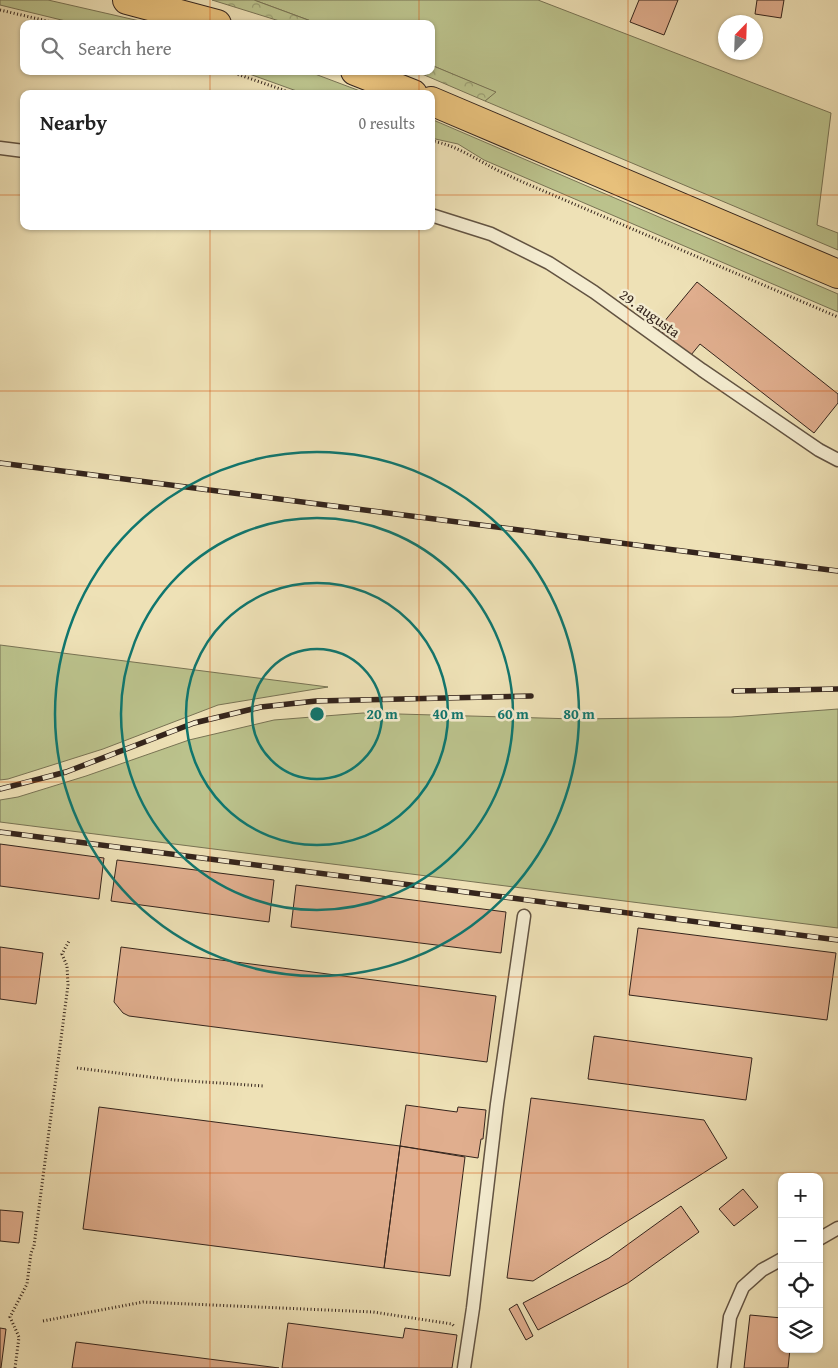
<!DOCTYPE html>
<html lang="en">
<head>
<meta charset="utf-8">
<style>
	:root { --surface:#fff; --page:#f6f6f6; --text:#222; --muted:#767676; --line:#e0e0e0 }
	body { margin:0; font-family:"Gentium Book Plus",serif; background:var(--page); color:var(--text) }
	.controls { position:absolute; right:15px; bottom:15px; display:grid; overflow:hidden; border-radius:10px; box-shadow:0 1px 4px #0004 }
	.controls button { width:45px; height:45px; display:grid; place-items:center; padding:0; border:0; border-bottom:1px solid var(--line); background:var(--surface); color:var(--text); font:25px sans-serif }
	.compass { position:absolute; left:718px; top:15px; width:45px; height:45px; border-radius:50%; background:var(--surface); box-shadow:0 1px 4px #0004; rotate:23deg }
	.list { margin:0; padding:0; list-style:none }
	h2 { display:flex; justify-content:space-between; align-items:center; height:65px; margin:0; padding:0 20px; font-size:21px }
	h2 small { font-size:16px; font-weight:400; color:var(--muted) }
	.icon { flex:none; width:28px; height:28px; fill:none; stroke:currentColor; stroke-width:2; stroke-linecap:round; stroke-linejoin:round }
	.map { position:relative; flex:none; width:838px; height:1368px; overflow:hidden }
	.search { position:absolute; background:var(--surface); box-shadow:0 1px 4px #0004; left:20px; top:20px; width:415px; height:55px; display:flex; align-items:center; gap:12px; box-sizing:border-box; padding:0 18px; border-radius:10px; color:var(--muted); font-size:19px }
	.panel { position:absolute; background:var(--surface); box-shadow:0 1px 4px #0004; left:20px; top:90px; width:415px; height:140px; border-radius:10px }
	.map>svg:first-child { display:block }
	.green { fill:#bbc28c; stroke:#787354 }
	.forest { fill:url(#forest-crowns); stroke:#787354 }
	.building { fill:#e0ae8e; stroke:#34241c }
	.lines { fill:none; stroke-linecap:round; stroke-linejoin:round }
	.lane-casing { stroke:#625342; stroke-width:15 }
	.primary-casing { stroke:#34241c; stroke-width:30 }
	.path { stroke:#34241c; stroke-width:3; stroke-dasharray:1 2.5; stroke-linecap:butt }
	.lane { stroke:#f4ecd0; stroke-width:12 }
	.primary { stroke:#e7c07b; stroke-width:28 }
	.rail-casing { stroke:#34241c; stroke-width:5.5 }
	.rail { stroke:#f4ecd0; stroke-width:4; stroke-dasharray:11; stroke-linecap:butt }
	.grid { fill:none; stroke:#d6540e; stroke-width:1; stroke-opacity:0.55 }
	.ring { fill:none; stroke:#0f766e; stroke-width:2.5 }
	.labels { text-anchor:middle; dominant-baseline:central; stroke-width:5; stroke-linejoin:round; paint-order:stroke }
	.street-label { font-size:15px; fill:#34241c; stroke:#f4ecd0 }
	.centre { fill:#0f766e; stroke:#f4ecd0; stroke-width:2.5 }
	.ring-label { font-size:15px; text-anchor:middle; font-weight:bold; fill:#0f766e; stroke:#f4ecd0; stroke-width:5; stroke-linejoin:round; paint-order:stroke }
</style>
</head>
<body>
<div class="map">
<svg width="838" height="1368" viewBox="0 0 838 1368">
	<defs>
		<pattern id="forest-crowns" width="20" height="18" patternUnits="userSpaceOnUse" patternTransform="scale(1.25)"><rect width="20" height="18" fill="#bbc28c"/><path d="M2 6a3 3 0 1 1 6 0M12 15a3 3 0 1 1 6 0" fill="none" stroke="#999d72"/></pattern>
	</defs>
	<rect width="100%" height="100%" fill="#eee1b6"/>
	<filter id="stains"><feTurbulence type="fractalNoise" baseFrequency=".004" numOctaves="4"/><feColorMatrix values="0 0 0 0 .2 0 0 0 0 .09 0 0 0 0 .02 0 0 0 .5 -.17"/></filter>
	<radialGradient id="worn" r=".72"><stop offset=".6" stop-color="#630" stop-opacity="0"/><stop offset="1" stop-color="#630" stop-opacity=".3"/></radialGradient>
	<!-- green -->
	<path class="green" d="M 0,0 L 48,0 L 153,24 L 78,24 L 0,5 Z
		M 254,0 L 538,0 L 831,113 L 817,225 L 838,233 L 838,250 L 485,101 L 495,92 L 431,65 L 431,24 L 319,24 Z
		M 241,71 L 307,71 L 368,94 L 305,94 Z
		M 431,119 L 838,294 L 838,312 L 484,160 L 458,144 L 431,138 Z
		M 0,645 L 328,687 L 218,705 L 103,749 L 8,779 L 0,780 Z
		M 838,709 L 838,928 L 0,822 L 0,800 L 18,797 L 86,776 L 189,740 L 274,720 L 363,713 L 576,719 L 731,717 Z"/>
	<!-- forest -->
	<path class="forest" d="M 212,0 L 254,0 L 319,24 L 289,24 Z
		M 431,65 L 496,92 L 485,101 L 415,71 L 431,71 Z"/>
	<!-- building -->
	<path class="building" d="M 639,0 L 678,0 L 664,35 L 630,22 Z
		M 757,0 L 784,0 L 781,18 L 755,14 Z
		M 697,282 L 838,394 L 838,403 L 814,433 L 700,344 L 691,355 L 658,329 Z
		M 0,844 L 104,858 L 99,899 L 0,886 Z
		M 117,860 L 274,880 L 269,922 L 111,901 Z
		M 296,885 L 506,912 L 501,953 L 291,927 Z
		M 638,928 L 836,953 L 827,1020 L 629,995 Z
		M 0,947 L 43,953 L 36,1004 L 0,999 Z
		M 121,947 L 496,996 L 487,1062 L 129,1016 L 123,1013 L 114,1002 Z
		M 594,1036 L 752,1058 L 746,1100 L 588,1079 Z
		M 531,1098 L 704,1120 L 727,1158 L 533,1281 L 507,1278 Z
		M 406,1105 L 457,1112 L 458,1107 L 486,1110 L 483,1139 L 481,1139 L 478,1158 L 400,1146 Z
		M 99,1107 L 400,1146 L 384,1268 L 83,1229 Z
		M 400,1146 L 465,1157 L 450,1276 L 384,1268 Z
		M 743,1189 L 758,1207 L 734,1226 L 719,1209 Z
		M 681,1206 L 699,1232 L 628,1283 L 538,1330 L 523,1303 L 609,1258 Z
		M 0,1210 L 23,1212 L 19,1243 L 0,1241 Z
		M 517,1304 L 533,1336 L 526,1340 L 509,1309 Z
		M 750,1315 L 782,1318 L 782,1349 L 790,1349 L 788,1368 L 744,1368 Z
		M 288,1323 L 403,1338 L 405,1328 L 457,1335 L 452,1368 L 282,1368 Z
		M 0,1328 L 6,1329 L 1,1368 L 0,1368 Z
		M 76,1342 L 279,1368 L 72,1368 Z"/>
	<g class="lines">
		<defs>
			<path id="lane" d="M 0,148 L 24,151
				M 431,215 L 491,234 L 549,263 L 594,292 L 702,370 L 819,450 L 838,460
				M 819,1239 L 838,1228
				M 464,1368 L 473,1308 L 497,1104 L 524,916
				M 724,1368 L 730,1317 L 743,1287 L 762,1270 L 782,1259"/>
			<path id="primary" d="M 127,0 L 217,24
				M 355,71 L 413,94
				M 431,101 L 838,274"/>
		</defs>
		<!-- lane casing -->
		<use href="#lane" class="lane-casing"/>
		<!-- primary casing -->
		<use href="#primary" class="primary-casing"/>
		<!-- path -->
		<path class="path" d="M 0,10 L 60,24
			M 228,71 L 295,94
			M 431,141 C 452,144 467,154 486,164 C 498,171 512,177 525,183 L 838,317
			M 77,1068 L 174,1080 L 264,1086
			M 43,1321 L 143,1302 L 373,1312 L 452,1324 L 454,1326
			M 15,1368 L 19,1337 L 10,1317 L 27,1284 L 31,1253 L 34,1246 L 68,985 L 67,966 L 62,954 L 69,941"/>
		<!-- lane -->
		<use href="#lane" class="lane"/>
		<!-- primary -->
		<use href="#primary" class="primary"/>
		<defs>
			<path id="rail" d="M 0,463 L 838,571
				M 734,691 L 838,689
				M 0,789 L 66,772 L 194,723 L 261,707 L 316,701 L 531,696
				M 0,832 L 838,940"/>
		</defs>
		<!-- rail casing -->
		<use href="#rail" class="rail-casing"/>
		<!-- rail -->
		<use href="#rail" class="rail"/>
	</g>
	<!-- grid -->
	<path class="grid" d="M 210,0 L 210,24M 419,0 L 419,24M 628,0 L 628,1368M 210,71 L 210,94M 419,71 L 419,94M 0,195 L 24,195M 431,195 L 838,195M 210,226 L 210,1368M 419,226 L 419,1368M 0,391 L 838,391M 0,586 L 838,586M 0,782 L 838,782M 0,977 L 838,977M 0,1173 L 838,1173"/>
	<!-- distance rings -->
	<g class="ring">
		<circle cx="317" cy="714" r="65"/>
		<circle cx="317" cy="714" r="131"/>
		<circle cx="317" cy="714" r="196"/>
		<circle cx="317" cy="714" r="262"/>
	</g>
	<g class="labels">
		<!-- street labels -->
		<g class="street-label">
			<text transform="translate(650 313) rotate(36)">29. augusta</text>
		</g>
	</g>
	<circle cx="317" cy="714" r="8" class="centre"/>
	<g class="ring-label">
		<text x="382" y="719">20 m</text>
		<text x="448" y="719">40 m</text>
		<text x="513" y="719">60 m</text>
		<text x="579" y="719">80 m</text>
	</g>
	<rect width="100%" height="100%" filter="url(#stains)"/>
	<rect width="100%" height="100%" fill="url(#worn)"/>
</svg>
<div class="controls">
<button>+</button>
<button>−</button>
<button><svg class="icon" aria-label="locate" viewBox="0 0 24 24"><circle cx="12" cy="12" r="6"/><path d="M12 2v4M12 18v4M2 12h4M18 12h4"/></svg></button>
<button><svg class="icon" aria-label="layers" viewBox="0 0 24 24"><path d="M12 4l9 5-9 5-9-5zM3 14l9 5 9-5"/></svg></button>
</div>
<svg class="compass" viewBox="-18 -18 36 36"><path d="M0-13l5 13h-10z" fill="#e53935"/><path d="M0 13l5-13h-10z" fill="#767676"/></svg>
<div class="search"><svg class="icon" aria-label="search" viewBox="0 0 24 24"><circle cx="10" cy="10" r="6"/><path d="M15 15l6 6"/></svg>Search here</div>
<section class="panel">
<h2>Nearby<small>0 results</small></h2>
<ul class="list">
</ul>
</section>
</div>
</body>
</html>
